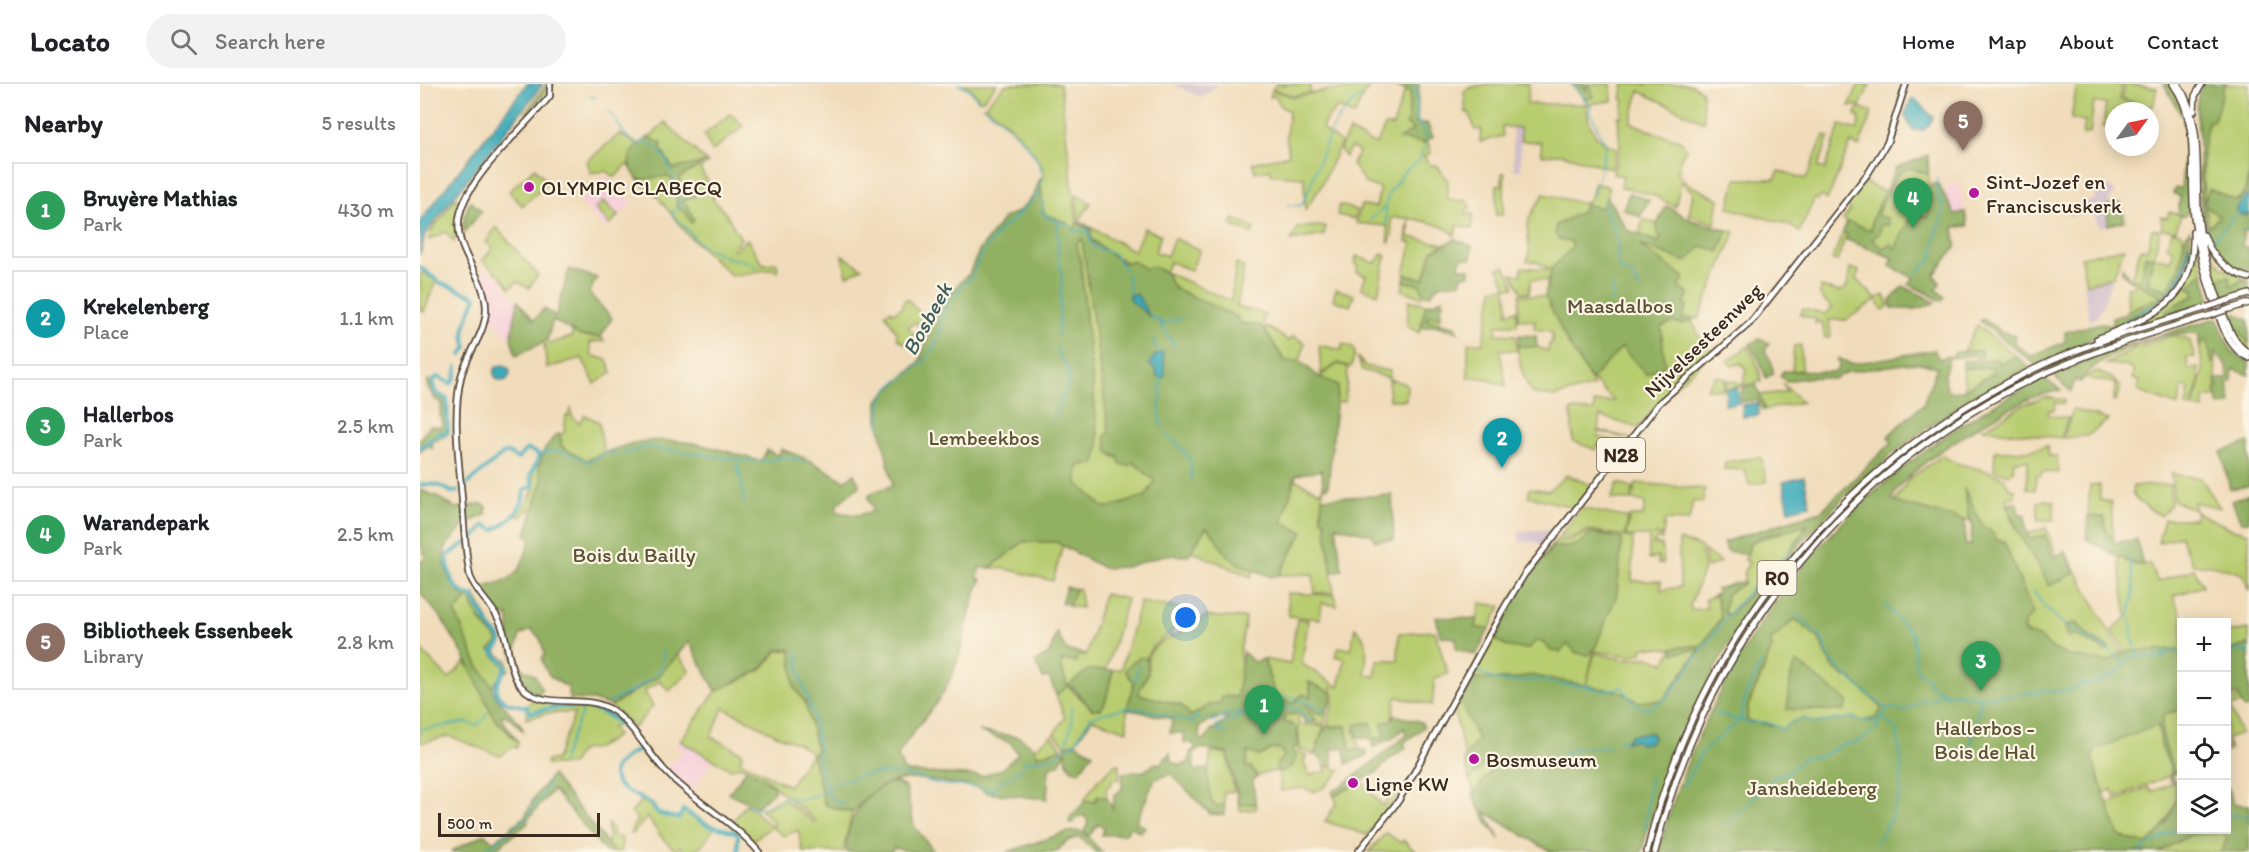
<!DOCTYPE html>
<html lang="en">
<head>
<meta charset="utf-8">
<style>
	:root { --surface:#fff; --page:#f2f2f2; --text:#202124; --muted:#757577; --line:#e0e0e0; --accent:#b5179e }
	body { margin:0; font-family:Itim,sans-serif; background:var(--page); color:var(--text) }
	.controls { position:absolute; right:18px; bottom:18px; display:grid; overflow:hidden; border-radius:0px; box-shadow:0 3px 15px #0003 }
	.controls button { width:54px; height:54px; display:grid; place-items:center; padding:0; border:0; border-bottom:2px solid var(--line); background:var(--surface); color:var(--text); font:30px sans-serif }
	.compass { position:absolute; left:1685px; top:18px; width:54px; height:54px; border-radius:50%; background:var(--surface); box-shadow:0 3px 15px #0003; rotate:57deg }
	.scale { position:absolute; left:18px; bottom:15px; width:162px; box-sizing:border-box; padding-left:6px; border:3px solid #3b2a1e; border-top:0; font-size:16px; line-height:21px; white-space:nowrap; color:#3b2a1e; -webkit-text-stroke:4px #fcf5e5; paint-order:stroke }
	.you { position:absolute; left:766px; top:534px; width:21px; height:21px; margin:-15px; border:4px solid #fff; border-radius:50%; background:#1a73e8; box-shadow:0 0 0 9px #1a73e833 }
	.badge { display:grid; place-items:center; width:39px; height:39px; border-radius:50%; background:var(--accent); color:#fff; font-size:20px; font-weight:700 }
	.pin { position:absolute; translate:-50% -50px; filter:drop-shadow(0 2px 3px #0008) }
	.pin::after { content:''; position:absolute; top:32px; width:21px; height:18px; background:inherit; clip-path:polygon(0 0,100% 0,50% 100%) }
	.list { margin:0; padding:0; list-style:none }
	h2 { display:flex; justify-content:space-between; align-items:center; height:78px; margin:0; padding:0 24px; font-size:26px }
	h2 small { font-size:20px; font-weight:400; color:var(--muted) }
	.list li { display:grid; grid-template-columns:39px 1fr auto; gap:18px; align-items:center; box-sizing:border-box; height:96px; margin:0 12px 12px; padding:0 12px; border:2px solid var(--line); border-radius:0px }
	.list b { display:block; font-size:22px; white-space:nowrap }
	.list p { margin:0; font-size:20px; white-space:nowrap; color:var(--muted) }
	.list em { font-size:20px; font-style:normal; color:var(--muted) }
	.icon { flex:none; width:33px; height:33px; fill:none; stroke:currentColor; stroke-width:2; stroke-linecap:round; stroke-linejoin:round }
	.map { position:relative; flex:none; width:1829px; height:768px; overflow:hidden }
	header { display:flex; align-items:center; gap:36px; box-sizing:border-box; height:84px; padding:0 30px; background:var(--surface); border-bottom:2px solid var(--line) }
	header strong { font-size:28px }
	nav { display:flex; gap:33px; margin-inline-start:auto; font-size:21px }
	.search { width:420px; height:54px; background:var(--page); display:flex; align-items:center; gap:15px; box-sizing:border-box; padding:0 21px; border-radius:33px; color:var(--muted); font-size:22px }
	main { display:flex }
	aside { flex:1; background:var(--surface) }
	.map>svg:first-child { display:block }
	.built { fill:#f6cfd9 }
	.industrial { fill:#d1bdcb }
	.green { fill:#b8cc70; stroke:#7a7b47; stroke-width:1.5 }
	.forest { fill:#92b062; stroke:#666d40; stroke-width:1.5; fill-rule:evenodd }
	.water { fill:#3caaba; stroke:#3c6a6c; stroke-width:1.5 }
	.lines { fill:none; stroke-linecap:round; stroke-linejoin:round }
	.stream { stroke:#3caaba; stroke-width:1.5 }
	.river { stroke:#3caaba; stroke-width:4 }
	.major-casing { stroke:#564535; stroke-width:8 }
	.highway-casing { stroke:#564535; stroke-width:8 }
	.major { stroke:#fff; stroke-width:4.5 }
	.highway { stroke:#fff; stroke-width:5 }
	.highway-bridge-casing { stroke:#564535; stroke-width:8; stroke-linecap:butt }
	.highway-bridge { stroke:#fff; stroke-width:5 }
	.poi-dot { fill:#b5179e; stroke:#fcf5e5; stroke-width:2 }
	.labels { text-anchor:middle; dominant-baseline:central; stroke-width:4.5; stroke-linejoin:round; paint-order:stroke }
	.shield { fill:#fcf5e5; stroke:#75675a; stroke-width:1.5 }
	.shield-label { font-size:20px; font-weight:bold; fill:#3b2a1e }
	.poi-label { font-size:21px; fill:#3b2a1e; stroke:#fcf5e5; text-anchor:start }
	.park-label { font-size:21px; fill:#5a5232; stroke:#fcf5e5 }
	.street-label { font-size:21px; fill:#3b2a1e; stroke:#fcf5e5 }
	.water-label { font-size:22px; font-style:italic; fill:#3b5d5c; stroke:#fcf5e5 }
</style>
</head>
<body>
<header>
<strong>Locato</strong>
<div class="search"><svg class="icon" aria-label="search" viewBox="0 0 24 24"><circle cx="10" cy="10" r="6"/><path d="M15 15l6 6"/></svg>Search here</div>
<nav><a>Home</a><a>Map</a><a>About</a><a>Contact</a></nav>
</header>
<main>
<aside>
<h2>Nearby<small>5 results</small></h2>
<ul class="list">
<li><span class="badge" style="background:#2e9e5b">1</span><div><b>Bruyère Mathias</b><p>Park</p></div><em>430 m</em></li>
<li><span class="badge" style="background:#0f9aa8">2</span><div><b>Krekelenberg</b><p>Place</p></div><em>1.1 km</em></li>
<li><span class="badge" style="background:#2e9e5b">3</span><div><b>Hallerbos</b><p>Park</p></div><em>2.5 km</em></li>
<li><span class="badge" style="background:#2e9e5b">4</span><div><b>Warandepark</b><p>Park</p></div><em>2.5 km</em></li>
<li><span class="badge" style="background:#8d6e63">5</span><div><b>Bibliotheek Essenbeek</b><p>Library</p></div><em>2.8 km</em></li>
</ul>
</aside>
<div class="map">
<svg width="1829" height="768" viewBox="0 0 1829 768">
	<rect width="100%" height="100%" fill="#fcf5e5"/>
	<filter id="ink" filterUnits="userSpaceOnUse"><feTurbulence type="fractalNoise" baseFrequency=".0167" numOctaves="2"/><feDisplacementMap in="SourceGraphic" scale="12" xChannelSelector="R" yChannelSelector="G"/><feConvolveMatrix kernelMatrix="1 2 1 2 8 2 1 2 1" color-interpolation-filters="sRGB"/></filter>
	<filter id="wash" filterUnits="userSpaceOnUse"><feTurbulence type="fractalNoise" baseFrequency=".008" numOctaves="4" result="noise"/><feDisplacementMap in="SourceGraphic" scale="24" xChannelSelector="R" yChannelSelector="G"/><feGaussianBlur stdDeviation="1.35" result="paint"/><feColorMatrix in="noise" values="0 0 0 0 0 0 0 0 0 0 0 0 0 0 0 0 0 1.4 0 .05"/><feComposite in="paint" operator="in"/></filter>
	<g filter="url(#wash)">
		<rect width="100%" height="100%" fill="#f0dcba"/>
		<!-- built -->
		<path class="built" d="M 186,92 L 213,119 L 185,145 L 159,117 Z
			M 1539,99 L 1545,128 L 1535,130 L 1527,117 L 1526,102 Z
			M 65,184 L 81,194 L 85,204 L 98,217 L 91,254 L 69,233 L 67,212 L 58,191 Z
			M 260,657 L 293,675 L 272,706 L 247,685 L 262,668 L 256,662 Z"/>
		<!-- industrial -->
		<path class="industrial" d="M 753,0 L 796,0 L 797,1 L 782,14 Z
			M 1092,43 L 1100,44 L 1101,86 L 1094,86 Z
			M 1684,100 L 1695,107 L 1687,121 L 1688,141 L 1680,143 L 1672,128 L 1649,132 L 1647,124 L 1674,116 L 1678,102 L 1683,103 Z
			M 1693,193 L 1679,231 L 1670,238 L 1663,201 Z
			M 1137,445 L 1123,464 L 1116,458 L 1099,458 L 1099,447 Z"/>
		<!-- green -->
		<path class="green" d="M 540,0 L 577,0 L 563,16 L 560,16 L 550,4 Z
			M 586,0 L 640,0 L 657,139 L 654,146 L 648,139 L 624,130 L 620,95 L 624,91 C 620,69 583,33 564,22 Z
			M 856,0 L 890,0 L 890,9 L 873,12 L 853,5 Z
			M 944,0 L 952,0 L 944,10 L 934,32 L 918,23 L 905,37 L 902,45 L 921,59 L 900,104 L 885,126 L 884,93 L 852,91 L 850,85 L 835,88 L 833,79 L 869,71 L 866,52 L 869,27 L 860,22 L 856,12 L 850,13 L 852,6 L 873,13 L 910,6 L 937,5 Z
			M 1066,0 L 1109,0 L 1107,20 L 1166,20 C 1169,44 1174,58 1197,64 L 1192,85 L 1142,70 L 1122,71 L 1121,58 L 1101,57 L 1100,44 L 1082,42 L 1083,52 L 1060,58 L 1061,45 L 1055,46 L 1049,28 L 1046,29 L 1044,9 L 1049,4 Z
			M 1152,0 L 1191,0 L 1192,17 L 1168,20 Z
			M 1204,0 L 1271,0 L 1282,7 L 1284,38 L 1219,7 L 1211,38 C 1226,47 1245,52 1262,57 L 1266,66 L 1260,75 L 1260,86 L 1256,86 L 1266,99 L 1299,115 L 1295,140 L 1269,131 L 1273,108 L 1261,98 L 1255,123 L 1233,111 L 1201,103 L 1203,92 L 1193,90 L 1200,64 L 1198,32 L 1201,33 L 1204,16 L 1201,15 Z
			M 1439,0 L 1450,0 L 1440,22 L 1429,22 Z
			M 1657,0 L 1702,0 L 1699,15 L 1714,20 L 1712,27 L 1694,27 L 1694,61 L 1694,50 L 1689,48 L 1689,44 L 1683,43 L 1686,20 L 1674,18 L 1670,49 L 1663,51 L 1665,37 L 1651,35 Z
			M 1705,0 L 1737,4 L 1733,23 L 1701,15 Z
			M 1805,0 L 1829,1 L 1829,91 L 1825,108 L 1789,143 C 1783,108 1779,72 1788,38 L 1794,36 Z
			M 985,6 L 991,8 L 987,41 L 993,46 L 980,55 L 1008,59 L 1011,69 L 1004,72 L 1010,81 L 1017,81 L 1028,97 L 1028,116 L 1047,117 L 1050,124 L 1045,128 L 1046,131 L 1053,130 L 1052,145 L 1037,141 L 1035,152 C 1028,140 986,132 971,134 L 972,151 L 969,160 L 967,142 L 936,139 L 941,121 L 956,123 L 960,104 L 946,100 L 932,80 L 939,68 L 931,63 L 925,73 L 920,65 L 929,47 L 956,61 L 965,42 L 973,42 Z
			M 1439,23 L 1452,28 L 1439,63 L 1431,59 L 1407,116 L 1402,112 L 1398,116 L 1395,114 L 1379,148 L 1370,141 L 1309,124 L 1316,95 L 1355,95 L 1359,87 L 1386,95 L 1404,51 L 1409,53 L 1398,83 L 1405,85 L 1420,41 L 1437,46 L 1440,34 L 1435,32 Z
			M 310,30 L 324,42 L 292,67 L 284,51 Z
			M 245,38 L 288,79 L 280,85 L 296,111 L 292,114 L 306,130 L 321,155 L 313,165 L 316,166 L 327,155 L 343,180 L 357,179 L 358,188 L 352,185 L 312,192 L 267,150 L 237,112 L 220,98 L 208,80 L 195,93 L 186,87 L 171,89 L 167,77 L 200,50 L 221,63 Z
			M 1508,71 L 1509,101 L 1518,100 L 1535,130 L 1545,128 L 1548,142 L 1534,143 L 1536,163 L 1514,191 L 1520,199 L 1516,205 L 1524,213 L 1522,217 L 1489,200 L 1494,194 L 1470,182 L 1473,174 L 1425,155 L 1417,177 L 1412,176 L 1427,138 L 1423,136 L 1430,126 L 1427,120 L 1444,98 L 1465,108 L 1476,84 Z
			M 115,84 L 128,99 L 102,122 L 89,107 Z
			M 1082,89 L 1085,89 L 1083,131 L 1076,131 L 1077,101 L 1082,101 Z
			M 1175,99 L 1188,103 L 1188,116 L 1214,158 L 1238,159 L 1219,150 L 1223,135 L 1237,140 L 1246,122 L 1271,136 L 1315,148 L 1279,234 L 1262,237 L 1262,240 L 1272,237 L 1281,255 L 1293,268 L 1240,316 L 1218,344 L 1180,332 L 1178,346 L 1211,355 L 1178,348 L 1178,353 L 1205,360 L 1199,368 L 1177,361 L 1176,366 L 1153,357 L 1151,326 L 1174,327 L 1174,319 L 1194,317 L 1170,293 L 1174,302 L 1134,313 L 1111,309 C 1104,292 1098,282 1098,262 L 1117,263 L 1128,267 L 1129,260 L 1132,259 L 1132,247 L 1114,245 L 1115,237 L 1098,235 L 1100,210 L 1125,213 L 1128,197 L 1111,195 L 1109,209 L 1102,208 L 1092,190 L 1101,191 L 1102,183 L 1131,186 L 1117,178 L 1107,177 C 1113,164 1105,153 1108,140 C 1109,130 1119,118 1124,110 L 1165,120 L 1171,113 Z
			M 656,110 L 671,119 L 659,137 Z
			M 36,114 L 42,118 L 34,158 L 26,148 L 9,156 L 10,148 Z
			M 184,117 L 198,132 L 190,141 L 175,125 Z
			M 919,121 L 937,126 L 935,135 L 917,131 Z
			M 1749,128 L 1761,131 L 1756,146 L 1742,145 L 1741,133 L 1747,134 Z
			M 813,135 L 834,143 L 832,150 L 811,141 Z
			M 989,135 L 989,153 L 1024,160 L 1012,167 L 1004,196 L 984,189 L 992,159 L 986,157 Z
			M 661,138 L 714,167 L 724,144 L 741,151 L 735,168 L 747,172 L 754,154 L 780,166 L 771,186 L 750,178 L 745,188 L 811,217 L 816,180 L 824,183 L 817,223 L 845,230 L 842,242 L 820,239 L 817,233 L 754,204 L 745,188 C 709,183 682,170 659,141 Z
			M 905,142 L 904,151 L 871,157 L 878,143 Z
			M 76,143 L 118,191 L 109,204 L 97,198 L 90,204 L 82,193 L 62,177 L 73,164 L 66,158 Z
			M 1732,145 L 1740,146 L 1734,173 L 1751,177 L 1753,166 L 1747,161 L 1752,147 L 1761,148 C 1770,167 1757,193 1746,210 L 1727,200 L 1733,173 L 1725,172 L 1720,198 L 1711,196 L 1720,165 L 1727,166 Z
			M 1775,154 L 1783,188 L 1774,205 L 1774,212 L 1747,225 L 1747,230 L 1750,231 L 1701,247 C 1748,221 1772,213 1775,154 Z
			M 662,155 L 690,350 L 686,351 L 692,372 L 699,374 L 700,378 L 712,377 L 735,397 L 726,412 C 711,415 698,424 683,423 L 656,398 L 659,381 L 679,363 L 660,173 L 656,160 Z
			M 1704,164 L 1693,193 L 1666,200 L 1661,173 Z
			M 1786,164 L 1802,183 L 1829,197 L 1822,196 L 1811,203 L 1799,194 L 1800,215 Z
			M 962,170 L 966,172 L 958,210 L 941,204 L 946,192 L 937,188 L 938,181 L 935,180 L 936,172 L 955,179 Z
			M 422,171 L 442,184 L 427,192 Z
			M 1085,182 L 1095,203 L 1087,204 C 1084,212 1091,220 1087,229 L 1097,226 L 1097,241 L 1077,241 L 1076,250 L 1096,251 L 1097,267 L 1080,266 L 1086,302 L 1063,294 L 1048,294 L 1048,259 L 1063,259 L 1073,205 L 1087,203 L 1078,185 Z
			M 1430,184 L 1439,187 L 1437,195 L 1456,215 L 1464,211 L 1470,221 L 1463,226 L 1456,216 L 1426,236 L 1409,236 L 1411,253 L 1405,254 L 1402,238 L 1395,239 L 1396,235 L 1380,231 L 1383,225 L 1405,230 L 1412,224 L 1400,212 L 1401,203 L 1420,208 L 1427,203 Z
			M 3,188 L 16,197 L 4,228 L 0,226 L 0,190 Z
			M 984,197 L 1001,201 L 1004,210 L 1002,213 L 982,206 Z
			M 1716,199 L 1744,212 L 1708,228 L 1707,203 L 1715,202 Z
			M 916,205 L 934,211 L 930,222 L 913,216 Z
			M 1023,213 L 1024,220 L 1019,221 L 1019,238 L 1003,238 L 999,249 L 987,242 L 989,216 L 1005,220 L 1016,218 Z
			M 487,215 L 511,240 L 506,248 L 496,238 L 488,243 L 500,258 L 497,266 L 477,255 L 477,249 L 465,229 L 471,226 L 473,229 L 482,223 L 482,219 Z
			M 1789,225 L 1790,229 L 1691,260 L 1623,288 L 1620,285 L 1691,256 Z
			M 1808,231 C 1812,244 1829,249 1829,267 L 1814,250 L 1806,232 Z
			M 1557,241 L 1596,272 L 1580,279 L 1576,275 L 1562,278 L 1561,267 L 1544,267 Z
			M 846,242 L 869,257 L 873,252 L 885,259 L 880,277 L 865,277 L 846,248 Z
			M 152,247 L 161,252 L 181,253 L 184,257 L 170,258 L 171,271 L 187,276 L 192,288 L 175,300 L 162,274 L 127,284 L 124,261 L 152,253 Z
			M 1754,251 L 1769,255 L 1775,273 L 1767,273 L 1768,285 L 1778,284 L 1779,297 L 1771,324 L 1766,323 L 1769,304 L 1762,303 L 1758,322 L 1717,307 L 1720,298 L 1712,294 L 1714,287 L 1706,282 L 1686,280 L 1712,265 Z
			M 1784,255 L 1787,255 L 1792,279 L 1795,278 L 1797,312 L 1784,314 L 1784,325 L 1773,324 L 1783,287 L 1779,260 L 1782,261 Z
			M 923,260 L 933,263 L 935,269 L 931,283 L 918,279 L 901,290 L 899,261 L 921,266 Z
			M 1381,261 L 1382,286 L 1372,287 L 1374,262 Z
			M 1327,263 C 1337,274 1340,285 1341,298 L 1305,305 L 1307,296 L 1324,300 L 1326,286 L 1321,279 L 1312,282 L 1308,277 Z
			M 937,273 L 945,282 L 970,287 L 969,294 L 942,286 Z
			M 918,280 L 928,283 L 925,318 L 916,318 L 918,301 L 899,293 Z
			M 1543,284 L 1573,284 L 1574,289 L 1545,305 Z
			M 1676,287 L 1692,294 L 1700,303 L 1696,317 L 1693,317 L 1696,299 L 1665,294 Z
			M 1296,292 L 1306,295 L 1303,306 L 1286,305 Z
			M 969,295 L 987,300 L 986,316 L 969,316 Z
			M 1362,299 L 1382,318 L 1345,326 L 1339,311 L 1367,308 Z
			M 1625,313 L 1644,316 L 1644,320 L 1635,319 L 1634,326 L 1629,326 L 1628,331 L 1648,334 L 1641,354 L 1563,345 L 1603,321 Z
			M 151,324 L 152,332 L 159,339 L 165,331 L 179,338 L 184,370 L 166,377 L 142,363 L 140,350 L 144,349 L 146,332 L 149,331 Z
			M 1653,325 L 1688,336 L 1667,352 L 1643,354 Z
			M 1627,362 L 1629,372 L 1637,372 L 1639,389 L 1622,388 L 1621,392 L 1616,392 L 1615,406 L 1607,405 L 1608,376 L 1594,377 L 1593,386 L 1588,391 L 1574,386 L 1575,367 L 1606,367 Z
			M 1523,371 C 1539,385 1566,382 1585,395 L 1589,404 L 1595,406 L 1595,413 L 1587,414 L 1591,435 L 1604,451 L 1626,444 L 1637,472 L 1645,466 L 1702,571 L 1705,569 L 1692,546 L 1707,533 L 1698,472 L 1715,481 L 1730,480 L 1738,498 L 1774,485 L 1783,502 L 1753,512 L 1764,538 L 1762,538 L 1761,687 L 1696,713 L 1693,705 L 1683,709 L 1688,720 L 1728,703 L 1731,708 L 1751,700 L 1752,695 C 1762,721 1749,731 1736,753 L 1730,757 L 1762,746 L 1806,746 L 1814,720 L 1829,721 L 1829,768 L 1241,768 L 1327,636 L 1328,622 L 1343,588 L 1351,556 L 1375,535 L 1552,461 L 1552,437 L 1548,426 L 1549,437 L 1545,436 L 1545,460 L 1477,421 L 1476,416 L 1489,395 Z
			M 1341,373 L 1347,398 L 1329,401 L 1325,386 L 1304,385 L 1305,378 Z
			M 120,379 L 122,398 L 114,426 L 109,426 L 102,433 L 96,432 C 103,426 115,408 114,399 C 114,391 111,384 120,379 Z
			M 1751,390 L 1781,394 L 1800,424 L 1773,418 L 1775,426 L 1754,417 Z
			M 1147,391 L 1173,402 L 1155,424 L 1108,412 L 1110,404 L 1128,407 Z
			M 874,395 L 900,408 L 903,404 L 901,433 L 905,437 L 914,509 L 895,509 L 893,490 L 859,491 L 883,448 L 862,438 Z
			M 1198,399 L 1213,403 L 1212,416 L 1191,415 Z
			M 1216,399 L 1285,405 L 1283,418 L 1273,417 L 1269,437 L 1245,436 L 1243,451 L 1233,451 L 1242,452 L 1242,456 L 1237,455 L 1233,460 L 1242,461 L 1243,480 L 1238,480 L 1238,473 L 1229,475 L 1229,452 L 1206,452 L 1210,432 L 1223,432 L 1225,418 L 1212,416 Z
			M 1670,401 L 1680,401 L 1680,416 L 1691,418 L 1693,452 L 1687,449 L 1684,433 L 1668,432 Z
			M 1750,401 L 1751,420 L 1741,432 L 1720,419 L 1712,409 L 1713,402 Z
			M 1625,416 L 1634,417 L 1634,436 L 1618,436 L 1618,418 Z
			M 1161,424 L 1208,434 L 1205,452 L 1169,446 L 1154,453 L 1139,453 Z
			M 1776,428 L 1812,445 L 1829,449 L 1829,507 L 1823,490 L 1792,481 L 1773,481 L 1760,452 L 1738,459 L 1744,435 L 1775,435 Z
			M 1387,441 L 1366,472 L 1339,496 L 1307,532 L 1304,526 L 1306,511 L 1324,499 L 1324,487 L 1329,478 L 1325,476 L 1331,458 Z
			M 786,443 L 828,484 L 835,485 L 831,493 L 771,467 Z
			M 1169,448 L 1213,454 L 1212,497 L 1241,497 L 1241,506 L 1260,503 L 1259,456 L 1281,463 L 1284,485 L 1270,521 L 1271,526 L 1287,524 L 1285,515 L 1296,512 L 1301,534 L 1282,561 L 1256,565 L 1223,563 L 1222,569 L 1210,572 L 1174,567 L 1166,601 L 1175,569 L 1204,576 L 1229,573 L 1244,579 L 1251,568 L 1280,565 L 1243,616 L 1231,639 L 1229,665 L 1139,761 L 1094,746 L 1064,727 L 1080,755 L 1056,720 L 1033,622 L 1050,595 L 1095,508 L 1136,456 L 1151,456 Z
			M 603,458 L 636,458 L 643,461 L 633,497 L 583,484 L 570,484 Z
			M 1284,466 L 1300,478 L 1287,484 Z
			M 652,504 L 659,505 L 662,524 L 648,522 Z
			M 867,509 L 915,511 L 917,522 L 902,519 L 900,535 L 869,532 Z
			M 684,510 L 707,515 L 686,586 L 668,586 L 648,602 L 672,625 L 685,619 L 693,586 L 701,585 L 720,518 L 759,524 L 753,547 L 733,562 L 725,575 L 720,574 L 706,587 L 714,599 L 707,625 L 707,647 L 672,635 L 655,659 L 645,661 L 634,649 L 645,634 L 636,611 L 647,602 L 642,585 L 642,576 L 657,571 L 666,572 Z
			M 49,513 C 56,527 62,544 76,553 L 77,559 L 73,571 L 84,582 L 81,591 L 72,603 L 57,580 L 35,528 Z
			M 1060,519 L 1081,522 L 1069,545 L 1056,544 Z
			M 784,532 L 826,534 L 820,568 L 821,580 L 845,578 L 844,575 L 870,580 L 877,535 L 888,536 L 882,580 L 919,603 L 925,575 L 915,572 L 919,563 L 931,565 L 935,543 C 950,557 947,568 945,589 L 955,593 L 957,576 L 978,576 L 979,549 L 1015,547 L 1028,590 L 1015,594 L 1012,621 L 976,613 C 974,627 971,647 959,656 L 934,646 L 940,665 L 930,666 L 926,642 L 907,642 L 914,613 L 911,602 L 911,608 L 889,599 L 891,613 L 880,612 L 874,619 L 861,616 C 872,624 882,627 878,641 L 904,642 L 894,671 L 880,665 L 878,643 L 879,668 L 886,671 L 884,679 L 889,691 L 907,687 L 904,681 L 921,686 L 904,704 L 893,708 L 884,704 L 861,707 L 858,687 L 843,689 L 833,696 L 836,725 L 820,727 L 808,669 L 814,642 L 800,619 L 765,638 L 761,621 L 717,610 C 720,604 726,596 728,589 C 729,581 725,573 732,566 C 744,552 763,552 774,538 L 779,539 Z
			M 1829,545 L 1829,608 L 1807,614 L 1806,549 Z
			M 0,565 L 29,595 L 45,578 L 55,591 L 74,634 L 98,658 L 97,664 L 92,663 L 80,672 L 29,652 L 0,659 Z
			M 371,566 L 374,603 L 385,618 L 397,667 L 392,670 C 380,657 369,657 354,650 C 338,641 321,632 303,624 L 291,653 L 323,669 L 320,677 L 369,702 L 391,670 L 396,682 L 404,721 L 432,729 L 423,768 L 383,768 L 378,746 L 364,752 L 351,743 L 333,756 L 313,737 L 326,720 L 351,742 L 354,740 L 341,725 L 363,714 L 395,739 L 396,737 L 344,694 L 320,682 L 310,685 L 260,657 L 296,607 L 340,587 L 358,567 Z
			M 257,570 L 270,587 L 249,607 L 240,597 L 224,607 L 233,622 L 214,644 L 191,622 L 239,592 Z
			M 1820,614 L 1822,619 L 1810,623 L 1821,650 L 1807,655 L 1810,666 L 1807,668 L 1807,617 Z
			M 113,615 C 122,617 132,622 141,623 C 172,624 184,617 207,644 L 205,645 L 200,639 L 192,644 L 197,652 L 177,664 L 161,666 L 151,681 L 127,681 L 126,677 L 136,675 L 155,629 L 128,629 L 106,635 L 107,622 Z
			M 887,620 L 907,627 L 904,641 L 892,639 L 896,636 L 885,623 Z
			M 632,651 L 642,664 L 633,669 L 616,672 L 615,664 Z
			M 791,668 L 806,669 L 814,707 L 804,708 L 804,721 L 795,722 C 784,709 788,683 791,668 Z
			M 696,680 L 699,680 L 699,696 L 692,695 L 692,700 L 686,704 L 687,714 L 678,712 L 674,718 L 663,717 L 678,696 Z
			M 942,698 L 963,722 L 980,701 L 983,705 L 947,751 L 905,737 L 917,719 L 914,712 Z
			M 221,717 L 229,720 L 239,731 L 260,735 L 263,725 L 287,739 L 296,742 C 287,753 282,768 266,768 L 260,762 L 256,767 L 243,755 L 227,733 L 213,750 L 211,748 L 217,734 L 211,729 Z
			M 188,740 L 193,744 L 192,752 L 202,754 L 201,768 L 192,768 L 188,763 Z
			M 966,749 L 981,759 L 983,756 L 996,768 L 948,768 Z"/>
		<!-- forest -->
		<path class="forest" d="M 127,0 L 134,0 L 108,30 L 106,28 Z
			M 970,0 L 999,0 L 997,40 L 1007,39 L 1013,53 L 1004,59 L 979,55 L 993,46 L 987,41 L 991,8 Z
			M 1151,0 L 1161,0 L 1167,7 L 1165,0 L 1170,0 L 1174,13 L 1166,15 Z
			M 1744,0 L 1750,0 C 1776,38 1768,82 1770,125 L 1769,129 L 1762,132 L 1758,130 L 1760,113 L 1753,109 L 1755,104 L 1761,105 L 1766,48 L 1763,38 L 1765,38 Z
			M 1783,0 L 1805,0 L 1794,36 L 1788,38 C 1779,74 1780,107 1787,143 L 1791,142 L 1799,132 L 1786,123 L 1785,116 L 1789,105 L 1818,117 L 1824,109 L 1829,91 L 1829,110 L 1816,126 L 1824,132 L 1829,130 L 1829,148 L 1824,146 L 1822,162 L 1829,164 L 1829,192 C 1772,174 1779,107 1779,59 C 1779,32 1771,26 1783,0 Z
			M 228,53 L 242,60 L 241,65 L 253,85 L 286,78 L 259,94 L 264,107 L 275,106 L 275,112 L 262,117 L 268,122 L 274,136 L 271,139 L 266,130 L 256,122 L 257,110 L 254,97 L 246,92 L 218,96 C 202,75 210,67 228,53 Z
			M 1508,71 L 1508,90 L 1489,84 L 1478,90 L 1458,128 L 1458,132 L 1467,134 L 1469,141 L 1462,140 L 1459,150 L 1452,155 L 1462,164 L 1471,160 L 1475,165 L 1492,130 L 1508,133 L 1509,101 L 1518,100 L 1535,130 L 1545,128 L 1548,142 L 1534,143 L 1536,163 L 1514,191 L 1520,199 L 1516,205 L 1524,213 L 1522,217 L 1489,200 L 1494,194 L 1470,182 L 1473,174 L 1425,155 L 1427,150 L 1423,149 L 1427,138 L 1451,146 L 1452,135 L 1476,84 Z
			M 620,95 L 624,130 L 648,139 L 654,146 L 657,139 L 671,145 L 671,156 L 704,179 L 713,177 L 726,185 L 732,182 L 745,188 L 754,204 L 817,233 L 820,239 L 842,242 L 865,277 L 880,277 L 898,292 L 918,301 L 908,403 L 903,404 L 902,386 L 876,391 L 862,438 L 883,448 L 859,491 L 851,493 C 837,486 821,484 809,473 C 800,464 795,449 786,443 L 768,472 L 744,471 L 706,483 L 683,484 L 636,458 L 603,458 L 570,484 L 559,484 L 558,495 L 562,495 C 546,527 545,563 530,596 C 517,625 492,644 478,672 L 484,687 L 488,688 L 563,692 L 582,685 L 598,670 L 591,659 L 558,647 L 599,653 L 615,664 L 617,672 L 642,664 L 645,669 L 639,680 L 629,684 L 627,715 L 567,709 L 559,704 C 509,697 468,679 433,728 L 410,723 L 404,718 L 392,670 L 397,667 L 385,618 L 374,603 L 371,565 L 357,566 L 340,586 L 296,607 L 269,558 L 239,592 L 191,622 L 172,616 L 150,615 L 148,603 C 135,597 124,591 122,574 L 125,571 L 120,554 L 111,546 L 100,551 L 96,566 L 101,584 L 115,591 L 122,605 L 119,612 C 96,597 93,578 88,552 L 90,552 L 88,531 L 82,533 L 59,504 C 99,494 98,493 111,454 L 106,450 L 122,398 L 119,384 L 123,368 L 135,351 L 140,350 L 142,363 L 166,376 C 183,370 201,361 219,358 C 261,351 301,366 341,377 L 347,366 L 358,372 L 361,365 L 389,376 L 425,397 L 434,390 L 440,402 L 417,420 L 417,428 L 438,431 L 454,427 L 448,414 L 451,409 L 473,401 L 458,335 L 458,316 L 499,278 L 516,234 L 532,206 L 549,190 L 559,167 L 584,134 L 599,127 L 614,111 ZM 662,155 L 689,350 L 685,351 L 688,368 L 699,374 L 700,380 L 708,382 L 713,378 L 735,397 L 726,412 C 711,415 698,424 683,423 L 656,398 L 659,381 L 675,380 L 679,363 L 660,173 L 656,160 Z
			M 1209,109 L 1229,116 L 1220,133 L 1203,125 Z
			M 1187,113 L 1207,146 L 1238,158 L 1241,153 L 1238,151 L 1237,141 L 1246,122 L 1271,136 L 1308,147 L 1299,168 L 1282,162 L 1266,178 L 1219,161 L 1264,193 L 1259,204 L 1269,210 L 1264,219 L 1267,222 L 1262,235 L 1271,234 L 1272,237 L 1260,240 L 1253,238 L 1241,243 L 1245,281 L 1226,290 L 1202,263 L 1171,296 L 1147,258 L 1125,212 L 1132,184 L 1152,164 L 1151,158 L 1138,155 L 1135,148 L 1136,141 L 1163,127 L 1165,120 L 1181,124 Z
			M 50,117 L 62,127 L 44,148 L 44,133 Z
			M 1701,119 L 1705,137 L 1688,141 L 1687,121 Z
			M 1770,146 L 1771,167 L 1763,198 L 1742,222 L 1616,281 L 1560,237 L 1563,235 L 1582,248 L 1595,251 L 1594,258 L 1610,272 L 1645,258 L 1645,248 L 1681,239 L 1692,241 L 1692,233 L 1704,231 L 1715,223 L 1743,212 L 1711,197 L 1702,188 L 1702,183 L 1711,196 L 1720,195 L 1726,171 L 1733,173 L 1728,199 L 1747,206 L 1758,186 L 1766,150 Z
			M 1035,155 L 1052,162 L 1051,175 L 1042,174 L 1038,183 L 1050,185 L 1050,191 L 1041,192 L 1041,198 L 1019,201 L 1010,211 L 1004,210 L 1000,201 L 984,197 L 985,190 L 1004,195 L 1012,167 Z
			M 149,185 L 177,194 L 169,209 L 192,234 L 181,253 L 161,252 L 133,236 L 127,257 L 96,271 L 91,254 L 98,217 L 114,236 L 124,225 L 136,232 Z
			M 1783,188 L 1791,217 L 1747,230 L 1745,227 L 1747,225 L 1774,212 L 1774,205 L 1767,204 Z
			M 1809,192 L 1811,202 L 1822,196 L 1829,197 L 1829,205 L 1802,213 L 1799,194 Z
			M 1483,202 L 1515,218 C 1497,227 1492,226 1472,224 L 1471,216 Z
			M 1021,215 L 1021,233 L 1008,232 L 1007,236 L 1035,242 L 1038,248 L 1015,241 L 1003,244 L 1001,241 L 1006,220 L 1013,220 Z
			M 1814,229 L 1829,236 L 1829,259 C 1825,254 1809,234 1808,231 Z
			M 1797,234 L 1811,266 L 1829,278 L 1829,291 L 1813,285 L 1812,297 L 1808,300 L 1811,320 L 1799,322 L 1795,305 L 1798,304 L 1795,295 L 1808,295 L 1807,281 L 1795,269 L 1795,278 L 1792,279 L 1787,255 L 1784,255 L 1782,262 L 1779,260 L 1779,250 C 1751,243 1673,271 1661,298 L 1655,296 L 1651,308 L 1633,291 L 1687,267 Z
			M 1099,251 L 1116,252 L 1117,263 L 1098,262 Z
			M 1339,255 L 1349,259 L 1345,267 L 1352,279 L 1353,289 L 1346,294 L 1339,275 L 1329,261 Z
			M 1514,266 L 1519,275 L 1530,272 L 1524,291 L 1528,308 L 1542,307 L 1574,289 L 1573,284 L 1543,284 L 1542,277 L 1557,276 L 1557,271 L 1532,274 L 1535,268 L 1562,267 L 1562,278 L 1577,275 L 1580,279 L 1596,272 L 1610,284 C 1447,360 1324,499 1257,665 C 1244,698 1230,732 1222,768 L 1131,768 L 1064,727 L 1080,755 L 1068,740 L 1053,710 L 1072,686 L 1067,678 L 1049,696 L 1044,675 L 1058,655 L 1038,614 L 1050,595 L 1095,595 L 1110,591 L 1202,608 L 1218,618 L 1243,616 L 1280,565 L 1254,569 L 1252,564 L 1282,561 L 1301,534 L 1296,512 L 1291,513 L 1298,509 L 1296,505 L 1324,497 L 1324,499 L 1306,511 L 1304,526 L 1307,532 L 1327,513 L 1344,490 L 1366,472 L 1388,441 L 1341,453 L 1331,458 L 1327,471 L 1307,467 L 1303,458 L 1401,427 L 1472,358 L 1468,353 L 1470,350 L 1503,320 L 1517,283 L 1498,279 L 1484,280 L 1428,288 L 1413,295 L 1392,293 L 1366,297 L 1360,292 L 1363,287 L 1414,288 L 1419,285 L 1418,274 L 1431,280 ZM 1231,649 L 1234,652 L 1230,658 L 1221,660 L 1215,656 L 1206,657 L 1212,651 Z
			M 1623,294 L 1641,306 C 1630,309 1619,310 1609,315 C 1577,330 1484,383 1472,415 L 1478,419 L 1545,436 L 1545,461 L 1551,461 L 1552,437 L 1549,437 L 1544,404 L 1563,442 L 1573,449 L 1576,456 L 1584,457 L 1613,530 L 1606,537 L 1603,545 L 1606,550 L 1620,553 L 1630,563 L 1648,572 L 1687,578 L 1708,567 L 1761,565 L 1761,626 L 1744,630 C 1737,647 1749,672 1755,689 L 1751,691 L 1750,681 L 1742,665 L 1738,641 L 1676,665 L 1672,674 L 1699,752 L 1726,760 C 1743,749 1769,711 1749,694 L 1753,693 L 1761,719 L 1762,746 L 1806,746 L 1807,702 L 1814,720 L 1829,721 L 1829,768 L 1801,768 L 1807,754 L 1803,749 L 1770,751 L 1739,768 L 1240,768 C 1249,722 1267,677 1287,635 C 1359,482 1472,370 1623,294 ZM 1375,535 L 1399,555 L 1411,581 L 1425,594 L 1430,594 L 1462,624 L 1456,634 L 1441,637 L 1433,633 L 1395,639 L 1384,634 L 1371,638 L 1362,645 C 1350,638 1335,641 1327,636 L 1328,622 L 1352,564 L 1351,556 Z
			M 8,296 L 15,309 L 26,314 L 28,350 L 11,359 L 13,364 L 8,362 L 0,368 L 0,355 L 10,342 L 21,343 L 23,338 L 20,331 L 22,319 L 15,315 L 7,302 Z
			M 1336,300 L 1345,326 L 1342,326 L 1338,316 L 1321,318 L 1322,304 Z
			M 1829,358 L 1829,402 L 1810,405 L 1801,368 Z
			M 0,406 L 16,412 L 35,424 L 62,420 L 67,423 L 66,431 L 46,439 L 27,461 C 19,477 31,504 45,513 L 51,511 L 35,528 L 57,580 L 70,598 L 76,613 L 101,641 L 104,648 L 89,633 L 82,631 L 82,635 L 98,658 L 74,634 L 43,570 L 22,535 L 0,509 L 0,477 L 6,475 L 0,459 Z
			M 1829,410 L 1829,438 L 1821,438 L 1812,417 Z
			M 972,411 L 974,456 L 954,457 L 953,451 L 916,442 L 922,486 L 912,488 L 905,437 L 901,434 L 902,414 Z
			M 1597,418 L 1599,430 L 1605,430 L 1607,450 L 1610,455 L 1625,451 L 1634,474 L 1644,468 L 1655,489 L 1629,502 C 1617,474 1594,450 1588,420 Z
			M 1668,432 L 1684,433 L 1687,449 L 1693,452 L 1694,459 L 1717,455 L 1723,481 L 1709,478 L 1666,455 Z
			M 1171,449 L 1202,455 L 1197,510 L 1175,564 L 1169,571 L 1156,569 L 1148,560 L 1140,568 L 1131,567 L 1123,558 L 1116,557 L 1108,565 L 1089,563 L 1075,556 L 1103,502 L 1133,462 C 1149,465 1161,462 1171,449 Z
			M 646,503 L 655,505 L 650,520 L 641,519 Z
			M 55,510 L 72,544 L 80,552 L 81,559 L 76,568 L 84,575 L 87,575 L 89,586 L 81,591 L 84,582 L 70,566 L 77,559 L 76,553 C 65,545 53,529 51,515 Z
			M 1016,533 L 1057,535 L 1056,544 L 1069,545 L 1056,571 L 1036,565 L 1036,554 L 1020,552 Z
			M 1657,539 L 1667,551 L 1690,564 L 1686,567 L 1654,550 L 1648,554 L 1645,541 Z
			M 637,548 L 646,566 L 666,570 L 658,571 L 656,578 L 642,576 L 642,585 L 647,602 L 668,586 L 693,586 L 685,619 L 681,625 L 672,625 L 653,604 L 648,602 L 636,611 L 629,593 L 623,594 L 615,578 L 629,570 Z
			M 1829,560 L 1829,624 L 1824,625 L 1818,611 L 1807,614 L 1807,564 L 1814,565 Z
			M 823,568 L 834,578 L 844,575 L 857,617 L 874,619 L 883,610 L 891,613 L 889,598 L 911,608 C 913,618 908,624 903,630 L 897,629 L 887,620 L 885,622 L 896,636 L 892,639 L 886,639 L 880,630 L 866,631 L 864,639 L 870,639 L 877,645 L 878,663 L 875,662 L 873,666 L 876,672 L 873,681 L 864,687 L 856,687 L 857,679 L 864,672 L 860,665 L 852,665 L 839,672 L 828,668 L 826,683 L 831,683 L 837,692 L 833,696 L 835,720 L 820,721 L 808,669 L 782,664 L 776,667 L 773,659 L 764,659 L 764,649 L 750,649 L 752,635 L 707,625 L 714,599 L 705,587 L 709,581 L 720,573 L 727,575 L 728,589 L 718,610 L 761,621 L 771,632 L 791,620 L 800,619 L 803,612 L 817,613 ZM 808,633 L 803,640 L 791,646 L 785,657 L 780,654 L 779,643 L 794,634 Z
			M 1377,578 L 1428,618 L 1424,627 L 1367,625 L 1371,591 Z
			M 974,631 L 1001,638 L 1004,643 L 984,659 L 986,664 L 970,675 L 956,689 L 914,712 L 912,708 C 940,690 960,672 986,652 L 984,644 L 973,654 L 953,663 L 951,655 L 938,653 L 935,641 L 951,638 L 954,655 L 965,652 L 961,639 L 971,636 Z
			M 926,642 L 930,666 L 946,666 L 947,672 L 926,680 L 925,665 L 912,665 L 913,681 L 910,682 L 896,671 L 901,650 L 906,643 Z
			M 655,659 L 673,669 L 659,688 L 653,686 L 647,679 L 645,661 Z
			M 774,666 L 774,686 L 787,685 L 791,717 L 795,722 L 805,721 L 804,731 L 790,730 L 751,690 L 735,695 L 716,738 L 725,743 L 720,748 L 710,742 L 706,750 L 681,751 L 685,744 L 678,740 L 669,752 L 664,747 L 668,739 L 665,732 L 659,732 L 653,739 L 649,739 L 650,733 L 667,716 L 674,718 L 678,712 L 687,714 L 693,725 L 694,711 L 702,705 L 702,689 L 724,687 L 736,679 L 740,680 L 750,669 L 751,677 L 758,681 L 769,679 L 770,668 Z
			M 327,685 L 344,694 L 355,706 L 337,723 L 309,709 Z
			M 132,691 L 194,768 L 186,768 L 133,706 L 107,736 L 108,739 L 76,765 L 77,768 L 30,768 L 65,750 L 73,758 L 105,732 L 114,714 Z
			M 476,698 L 486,704 L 494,742 L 513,766 L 494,768 L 473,764 L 472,768 L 426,768 C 426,737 443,704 476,698 Z
			M 659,747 L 665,750 L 682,768 L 676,768 L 659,753 L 647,757 L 636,768 L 587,768 L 647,748 Z"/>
		<!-- water -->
		<path class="water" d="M 107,0 L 123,0 L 5,150 L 0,171 L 0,137 Z
			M 1495,15 L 1513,33 C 1509,44 1504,48 1492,46 L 1485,31 L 1491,16 Z
			M 1829,110 L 1829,130 L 1821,131 L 1816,125 Z
			M 1768,161 L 1770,162 C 1766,213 1740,213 1706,238 L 1705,236 C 1742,218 1762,206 1768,161 Z
			M 717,210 L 730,233 L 709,215 L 709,211 Z
			M 743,268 L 745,291 L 743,294 L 737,292 L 735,284 L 729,281 L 735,271 Z
			M74 289a8 8 0 1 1 16 0a8 8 0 1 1-16 0Z
			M 1318,304 L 1319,319 L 1305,321 L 1306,305 Z
			M 1338,319 L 1339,331 L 1323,333 L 1322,321 Z
			M 1384,393 L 1390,421 L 1369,426 L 1363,398 Z
			M 1231,649 L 1234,653 L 1230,658 L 1220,660 L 1215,656 L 1206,657 L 1211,651 Z"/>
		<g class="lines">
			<!-- stream -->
			<path class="stream" d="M 538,0 L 549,5 L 559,17
				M 1153,0 L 1171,23 L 1169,27 C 1178,38 1176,49 1186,60 L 1178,95
				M 994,2 C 1001,14 994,29 999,42 L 1004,44 L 1007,56
				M 170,12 L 176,14
				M 939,14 L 941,13
				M 564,23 C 583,36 621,68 623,92
				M 189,27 L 206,52 L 218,60 L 225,56 C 237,65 248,73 251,88
				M 253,92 L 259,113
				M 623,93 L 616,111 L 623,116 L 623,130 L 638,138 L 638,174
				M 1173,111 L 1176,100
				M 1184,120 L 1197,151 L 1198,179
				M 868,121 L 881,122 C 900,86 903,42 937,15
				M 257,126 L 260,123 L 259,116
				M 255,127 L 251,129 L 261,140
				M 950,136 L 965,123
				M 640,139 L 648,140 L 653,146
				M 263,141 L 276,156
				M 966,141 L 966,119 L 970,107 L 985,87 L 998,78 L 1007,59
				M 655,147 L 658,148
				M 660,147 L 662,144 L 668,145 C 673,172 676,160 693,170 C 698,173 701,181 705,186
				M 1827,147 L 1829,143
				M 1794,155 L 1818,128
				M 278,158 L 285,165
				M 288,164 L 308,174 L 319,176
				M 322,176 L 337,183
				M 1198,181 L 1201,186 L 1212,191 L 1220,204
				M 1496,189 L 1512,175 L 1518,142 L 1522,139 L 1523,120 L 1519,115 L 1517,95
				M 707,190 L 710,209
				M 1191,219 L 1193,202
				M 1720,229 L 1734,222
				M 730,232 L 743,239 L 762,234
				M 740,239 L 755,263
				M 638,252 L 642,194 L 639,176
				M 734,254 L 734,262 L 739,266
				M 741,293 L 740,336 L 744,344
				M 631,335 C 643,314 660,291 638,271 L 638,263
				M 461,346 C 454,305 472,304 500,280 L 503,280 L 517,258 L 515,256 L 520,252 L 522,231 L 534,210 L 552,192 L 560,172 L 584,141 L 590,139 L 616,111
				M 747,351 C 764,367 773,368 771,394
				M 118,371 C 138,362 151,370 169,378 L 188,369 L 203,370 L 227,363 L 322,376 L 347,377 L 363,373 L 385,377
				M 317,377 L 325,420
				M 1613,507 C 1638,546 1669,551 1704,577
				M 1465,521 L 1492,550 L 1497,587 L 1508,595 L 1510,601 L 1526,610
				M 1376,530 L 1402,554 L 1408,572 L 1422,589 L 1465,624
				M 1709,533 L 1714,505 L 1710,474
				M 1305,534 L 1341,494 L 1371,467
				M 1711,535 L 1712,553 L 1718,571
				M 1294,550 L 1304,536
				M 1806,566 L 1812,571 L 1817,565 L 1827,569 L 1829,564
				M 378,568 C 379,587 380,595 387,611 C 391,618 388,624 393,630 L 399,666 L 397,672 L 406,705
				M 1709,576 L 1717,570 L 1722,574 L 1727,571 L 1734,576 L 1735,570 L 1742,570 L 1742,575 L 1745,573 L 1745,568 L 1762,568
				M 1268,585 L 1293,550
				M 1057,587 L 1074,595 L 1089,598 L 1120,596 L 1137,600 L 1163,602
				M 715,597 L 719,580
				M 1165,602 L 1185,607 L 1202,603 C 1207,609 1212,618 1218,622 C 1236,634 1258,598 1268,586
				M 79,617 L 81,615
				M 188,619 C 202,613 235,596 242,582 C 243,579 243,571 243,567
				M 1469,624 L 1486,627 L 1502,616 L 1513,616 L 1516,611 L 1540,610 L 1564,614 L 1571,611 L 1574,614 L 1582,610 L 1589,612 L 1610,608 L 1612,610 L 1626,605 L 1630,608 L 1652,606 L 1661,599 L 1666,602 L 1670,598 L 1676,599 L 1698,588 L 1707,577
				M 1296,629 L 1330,639 L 1346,638 L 1362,645 L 1371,638 L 1384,634 L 1395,639 L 1433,633 L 1437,637 L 1459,637 L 1468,624
				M 788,636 L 793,637 L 805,631 L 828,626 L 849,608
				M 891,638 L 878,625 L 854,623 L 854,613 L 877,614 L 906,627
				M 796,642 L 823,632 L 838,633 L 843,627 L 853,624
				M 198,643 L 200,640
				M 796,645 L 806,649
				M 0,646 L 47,638 L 56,642 L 65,634 L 67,628
				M 647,657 L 652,639 L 651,623
				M 1198,658 L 1206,655
				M 1551,660 L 1562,612
				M 646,663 L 654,660 L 671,633 C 683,630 697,624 709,624 C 732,624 753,636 774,638 L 775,632 L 781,636
				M 1142,670 L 1158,664 L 1189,663
				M 141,679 L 162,628 L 159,623
				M 480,691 C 495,690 506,698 521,700 C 538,703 555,700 572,707 L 574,703 L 601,685 L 604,678 L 638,672 L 643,665
				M 1263,703 L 1281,669 L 1321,635 L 1325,613 L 1341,579
				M 403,709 C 411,696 459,686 476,690
				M 406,709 L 420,720 L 425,719
				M 367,712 L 375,716 L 400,710
				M 326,720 C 340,730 353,721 366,712
				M 110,729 L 115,718 L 122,713 L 129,696
				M 1806,730 L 1829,733
				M 1306,741 L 1355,693 L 1368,688 L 1384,674 L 1402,672 L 1424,660 L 1438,658 L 1456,645 L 1459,638
				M 1225,746 L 1230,693
				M 1735,758 L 1762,741
				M 1455,760 C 1485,716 1485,697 1477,646 L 1461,633
				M 65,764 L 72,762 L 108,732
				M 1720,768 L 1732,758"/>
			<!-- river -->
			<path class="river" d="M 0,183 L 19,198 L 56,213 C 50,229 39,247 47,263 L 41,271
				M 0,365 L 20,348 L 24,351 L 28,347 L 27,315 L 16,309 L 12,297 L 18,293 L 31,300 L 35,294 L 37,283
				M 0,401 C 11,399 23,401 31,408 L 38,407
				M 46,401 L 84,369 L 89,369 L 97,375 L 107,365 L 117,369 L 119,373 L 110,392 L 113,402 L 104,406 C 104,425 91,437 74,446 L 65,441 L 56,452 L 27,472 C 29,491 31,507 52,512 L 72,546 L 81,555 L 81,559 L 73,568 L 86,582 L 76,603 L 77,611 L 88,619 L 107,623 L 110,629 C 161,616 191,619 221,666 L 210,670 L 195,683 C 188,707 219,710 231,720 C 236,724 232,723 236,727 C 241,732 252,733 259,734 L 263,726 L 287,741 L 316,748 L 318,750 L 318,768"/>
		</g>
	</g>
	<g filter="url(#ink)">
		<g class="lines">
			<defs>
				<path id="major" d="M 130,0 L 130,12 C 105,43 49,91 40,130 C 31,167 66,190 66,225 C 66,249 47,270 41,293 C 32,332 39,376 42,415 C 44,441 45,468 50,492 C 56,509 70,519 78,534 C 94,561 82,603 120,614 C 144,621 170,612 192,626 C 215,642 229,671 249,691 C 277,719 313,737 339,768
					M 938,768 L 979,716 L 1084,524 L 1104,491 L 1239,319 L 1330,239 L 1449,88 L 1467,59 L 1486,0"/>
				<path id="highway" d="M 1753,0 C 1781,39 1769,88 1774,133 C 1778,165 1786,196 1797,226 C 1803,245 1810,266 1829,274
					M 1758,0 C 1785,41 1774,92 1779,139 C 1782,168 1791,196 1801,223 C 1807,240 1813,260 1829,269
					M 1774,27 L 1775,12 L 1782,0
					M 1784,151 C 1791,172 1807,188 1829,194
					M 1806,217 L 1829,210
					M 1809,225 L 1829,219
					M 1677,255 C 1733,231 1776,219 1773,148
					M 1227,768 C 1275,559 1420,379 1614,285 C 1670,258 1729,241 1788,223
					M 1235,768 C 1282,572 1414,399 1592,305 C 1656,272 1723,251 1791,231"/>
			</defs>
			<!-- major casing -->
			<use href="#major" class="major-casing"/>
			<!-- highway casing -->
			<use href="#highway" class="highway-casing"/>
			<!-- major -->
			<use href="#major" class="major"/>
			<!-- highway -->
			<use href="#highway" class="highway"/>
			<defs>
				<path id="highway-bridge" d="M 1788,223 L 1806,217
					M 1791,231 L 1809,225"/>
			</defs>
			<!-- highway-bridge casing -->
			<use href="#highway-bridge" class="highway-bridge-casing"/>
			<!-- highway-bridge -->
			<use href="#highway-bridge" class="highway-bridge"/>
		</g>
	</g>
	<!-- markers -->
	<g class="poi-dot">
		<circle cx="109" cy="103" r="6"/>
		<circle cx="1554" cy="109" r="6"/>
		<circle cx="1054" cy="675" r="6"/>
		<circle cx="933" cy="699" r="6"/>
	</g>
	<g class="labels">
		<!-- shield labels -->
		<g class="shield">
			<rect x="1177" y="354" width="48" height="34" rx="4.5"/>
			<rect x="1337.5" y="477" width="39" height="34" rx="4.5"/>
		</g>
		<g class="shield-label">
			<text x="1201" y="371">N28</text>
			<text x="1357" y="494">R0</text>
		</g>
		<!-- poi labels -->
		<g class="poi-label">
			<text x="1566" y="97">Sint-Jozef en<tspan x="1566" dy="24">Franciscuskerk</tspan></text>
			<text x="121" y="103">OLYMPIC CLABECQ</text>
			<text x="1066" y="675">Bosmuseum</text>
			<text x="945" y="699">Ligne KW</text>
		</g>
		<!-- park labels -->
		<g class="park-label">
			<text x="1200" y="221">Maasdalbos</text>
			<text x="564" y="353">Lembeekbos</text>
			<text x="214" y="470">Bois du Bailly</text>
			<text x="1565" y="643">Hallerbos -<tspan x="1565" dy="24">Bois de Hal</tspan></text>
			<text x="1392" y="703">Jansheideberg</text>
		</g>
		<!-- street labels -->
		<g class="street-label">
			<text transform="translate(1283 256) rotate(-44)">Nijvelsesteenweg</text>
		</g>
		<!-- water labels -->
		<g class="water-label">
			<text transform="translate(507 235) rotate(-61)">Bosbeek</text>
		</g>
	</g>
</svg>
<div class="controls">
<button>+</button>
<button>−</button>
<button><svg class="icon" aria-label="locate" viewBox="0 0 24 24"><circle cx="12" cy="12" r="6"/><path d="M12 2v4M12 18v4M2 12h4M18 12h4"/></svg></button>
<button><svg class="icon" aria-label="layers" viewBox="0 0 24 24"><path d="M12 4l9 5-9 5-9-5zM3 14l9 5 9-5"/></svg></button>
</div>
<svg class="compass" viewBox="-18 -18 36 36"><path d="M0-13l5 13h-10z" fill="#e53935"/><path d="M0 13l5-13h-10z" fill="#757577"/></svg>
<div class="scale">500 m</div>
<div class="you"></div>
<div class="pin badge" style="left:844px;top:651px;background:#2e9e5b">1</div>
<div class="pin badge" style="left:1082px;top:384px;background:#0f9aa8">2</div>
<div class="pin badge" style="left:1561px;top:607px;background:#2e9e5b">3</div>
<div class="pin badge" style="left:1493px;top:144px;background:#2e9e5b">4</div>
<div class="pin badge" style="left:1543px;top:67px;background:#8d6e63">5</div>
</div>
</main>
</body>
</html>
